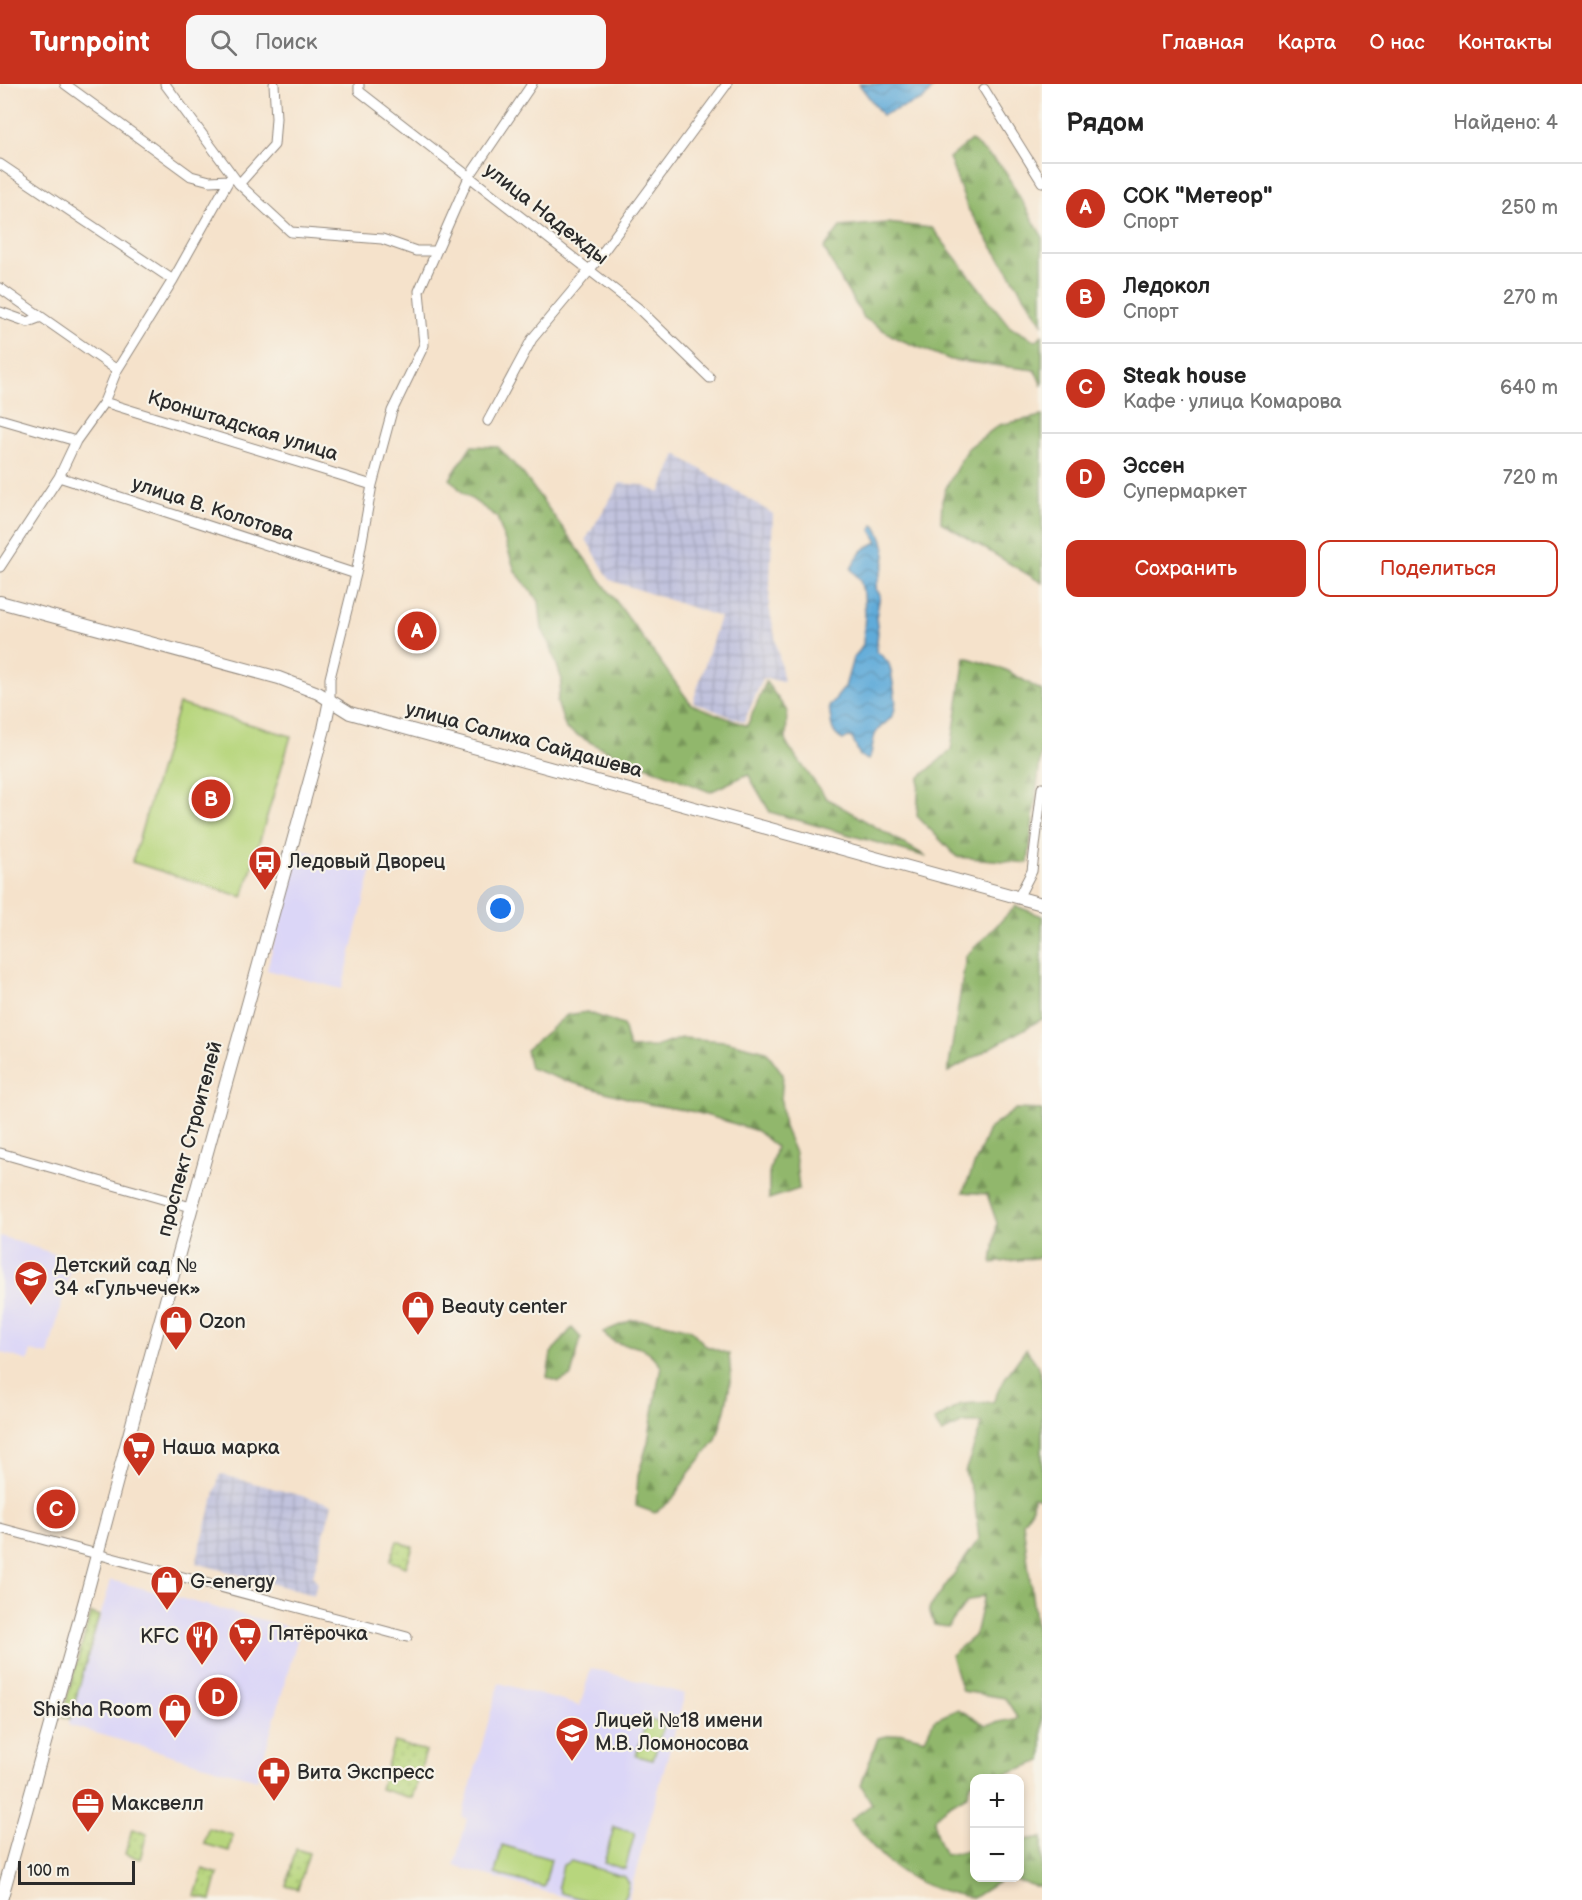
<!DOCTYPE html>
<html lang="ru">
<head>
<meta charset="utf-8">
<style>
	:root { --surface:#fff; --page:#f6f6f6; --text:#222; --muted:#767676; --line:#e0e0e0; --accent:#c8321e }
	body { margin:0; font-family:"Balsamiq Sans",sans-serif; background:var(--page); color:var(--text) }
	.controls { position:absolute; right:18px; bottom:18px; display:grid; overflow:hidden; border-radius:12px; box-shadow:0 3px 9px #0003 }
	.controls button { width:54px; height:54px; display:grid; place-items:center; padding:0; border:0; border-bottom:2px solid var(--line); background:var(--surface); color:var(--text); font:30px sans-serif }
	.scale { position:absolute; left:18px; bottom:15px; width:117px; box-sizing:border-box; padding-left:6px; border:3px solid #2b2b2b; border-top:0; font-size:16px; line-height:21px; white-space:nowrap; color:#2b2b2b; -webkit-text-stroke:4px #f7f3e8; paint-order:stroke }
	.you { position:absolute; left:501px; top:825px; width:21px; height:21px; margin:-15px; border:4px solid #fff; border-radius:50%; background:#1a73e8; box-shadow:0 0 0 9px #1a73e833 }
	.badge { display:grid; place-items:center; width:39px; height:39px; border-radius:50%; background:var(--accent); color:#fff; font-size:20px; font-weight:700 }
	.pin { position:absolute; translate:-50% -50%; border:3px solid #fff; box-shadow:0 2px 6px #0006 }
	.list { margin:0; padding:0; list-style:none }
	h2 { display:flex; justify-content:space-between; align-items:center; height:78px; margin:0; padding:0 24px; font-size:26px }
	h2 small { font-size:20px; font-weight:400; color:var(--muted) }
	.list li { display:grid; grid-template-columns:39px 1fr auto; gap:18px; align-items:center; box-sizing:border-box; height:90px; padding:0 24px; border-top:2px solid var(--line) }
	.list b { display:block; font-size:22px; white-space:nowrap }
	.list p { margin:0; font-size:20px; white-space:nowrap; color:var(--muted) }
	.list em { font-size:20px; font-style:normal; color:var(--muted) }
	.actions { display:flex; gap:12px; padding:18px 24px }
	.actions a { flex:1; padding:14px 0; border:2px solid var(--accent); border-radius:12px; text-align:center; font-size:21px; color:var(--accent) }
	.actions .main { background:var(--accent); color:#fff }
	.icon { flex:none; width:33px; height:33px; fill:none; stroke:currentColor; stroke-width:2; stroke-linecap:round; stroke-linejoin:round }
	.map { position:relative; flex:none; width:1042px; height:1816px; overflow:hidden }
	header { display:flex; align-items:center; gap:36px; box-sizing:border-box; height:84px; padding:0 30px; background:var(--accent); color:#fff }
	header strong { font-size:28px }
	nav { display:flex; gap:33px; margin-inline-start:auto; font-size:21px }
	.search { width:420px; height:54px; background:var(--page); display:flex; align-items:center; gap:15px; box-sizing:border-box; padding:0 21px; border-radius:12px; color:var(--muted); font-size:22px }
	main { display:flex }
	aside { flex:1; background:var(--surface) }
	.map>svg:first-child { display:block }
	.built { fill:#dbd6f7 }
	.industrial { fill:url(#industrial-grid) }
	.green { fill:url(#green-dots); stroke:#718054; stroke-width:1.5 }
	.forest { fill:url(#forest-firs); stroke:#5e714c; stroke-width:1.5 }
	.pitch { fill:#b7d67d; stroke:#718054; stroke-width:1.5 }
	.water { fill:url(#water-waves); stroke:#466b82; stroke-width:1.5 }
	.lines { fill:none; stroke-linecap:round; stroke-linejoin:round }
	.minor-casing { stroke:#90867b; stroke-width:11 }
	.tertiary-casing { stroke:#90867b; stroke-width:14 }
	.minor { stroke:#fff; stroke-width:9 }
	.tertiary { stroke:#fff; stroke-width:12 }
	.labels { text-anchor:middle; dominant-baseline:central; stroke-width:4.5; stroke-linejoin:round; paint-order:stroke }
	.street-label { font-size:20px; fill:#2b2b2b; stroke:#f7f3e8 }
	.poi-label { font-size:20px; fill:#2b2b2b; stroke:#f7f3e8; text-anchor:start }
</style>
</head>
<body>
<header>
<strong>Turnpoint</strong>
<div class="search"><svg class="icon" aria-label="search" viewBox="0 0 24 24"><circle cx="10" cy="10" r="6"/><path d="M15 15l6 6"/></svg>Поиск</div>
<nav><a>Главная</a><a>Карта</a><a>О нас</a><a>Контакты</a></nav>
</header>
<main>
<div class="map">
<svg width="1042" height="1816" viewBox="0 0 1042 1816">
	<defs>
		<pattern id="industrial-grid" width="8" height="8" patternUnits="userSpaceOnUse" patternTransform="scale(1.5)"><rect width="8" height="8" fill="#c1c2dd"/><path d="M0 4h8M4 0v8" fill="none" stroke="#a6a7be"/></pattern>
		<pattern id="green-dots" width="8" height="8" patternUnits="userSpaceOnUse" patternTransform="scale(1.5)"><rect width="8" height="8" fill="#b7d67d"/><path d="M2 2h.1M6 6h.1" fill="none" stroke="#9eb86c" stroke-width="1.8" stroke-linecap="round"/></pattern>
		<pattern id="forest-firs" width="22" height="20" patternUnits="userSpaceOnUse" patternTransform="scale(1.5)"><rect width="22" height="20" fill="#91b76c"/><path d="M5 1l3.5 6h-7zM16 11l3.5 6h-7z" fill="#779559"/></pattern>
		<pattern id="water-waves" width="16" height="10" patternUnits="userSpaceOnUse" patternTransform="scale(1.5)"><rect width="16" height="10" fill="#61abd9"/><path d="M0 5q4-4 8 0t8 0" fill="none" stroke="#508bb0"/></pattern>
	</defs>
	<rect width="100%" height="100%" fill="#f7f3e8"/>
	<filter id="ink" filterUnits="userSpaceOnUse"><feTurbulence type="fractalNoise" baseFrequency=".0167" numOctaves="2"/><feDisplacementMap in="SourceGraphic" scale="12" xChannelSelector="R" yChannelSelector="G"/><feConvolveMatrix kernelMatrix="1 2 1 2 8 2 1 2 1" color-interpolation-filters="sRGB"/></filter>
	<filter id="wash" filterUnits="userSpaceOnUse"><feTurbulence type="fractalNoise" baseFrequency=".008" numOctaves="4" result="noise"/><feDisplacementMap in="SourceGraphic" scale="24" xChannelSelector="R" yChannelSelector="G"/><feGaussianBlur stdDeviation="1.35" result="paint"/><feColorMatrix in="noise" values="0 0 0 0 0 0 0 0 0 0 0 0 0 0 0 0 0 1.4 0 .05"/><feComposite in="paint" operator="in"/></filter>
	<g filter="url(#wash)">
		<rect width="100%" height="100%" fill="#f5e2cb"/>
		<!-- built -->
		<path class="built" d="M 297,765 L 372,784 L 342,905 L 267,886 Z
			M 0,1152 L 73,1176 L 48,1271 L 31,1267 L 28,1277 L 0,1268 Z
			M 111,1496 L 300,1546 L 257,1696 L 68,1641 Z
			M 591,1584 L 685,1610 L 628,1816 L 575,1816 L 454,1782 L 467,1735 L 462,1733 L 499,1599 L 580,1622 Z"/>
		<!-- industrial -->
		<path class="industrial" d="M 676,370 L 773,430 L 769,522 L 784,598 L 763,594 L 744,638 L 693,618 L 720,533 L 610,496 L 586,455 L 620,399 L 641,401 L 660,409 Z
			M 220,1390 L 332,1420 L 313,1492 L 317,1498 L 314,1511 L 196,1479 Z"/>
		<!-- green -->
		<path class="green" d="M 397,1457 L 413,1463 L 406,1483 L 390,1477 Z
			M 91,1529 L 99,1532 L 70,1635 L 62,1632 Z
			M 394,1658 L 426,1667 L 412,1714 L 380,1705 Z
			M 132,1745 L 147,1750 L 140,1775 L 125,1770 Z
			M 296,1765 L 309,1769 L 298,1805 L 286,1802 Z
			M 203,1785 L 218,1790 L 211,1816 L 195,1812 Z"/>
		<!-- forest -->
		<path class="forest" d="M 971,56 L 1003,84 L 1042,152 L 1042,239 L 968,125 L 949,74 Z
			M 887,139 L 932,144 L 1010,243 L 1036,257 L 1042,251 L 1042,302 L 1035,286 L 951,276 L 896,254 L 864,234 L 843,200 L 824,164 L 840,143 Z
			M 1042,332 L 1042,499 L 941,438 L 942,417 L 946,404 L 967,365 L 999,341 Z
			M 471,362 L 498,363 L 524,391 L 691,620 L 747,642 L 766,598 L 787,627 L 786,659 L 826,714 L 927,773 L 770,728 L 748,690 L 710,708 L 599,663 L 566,645 L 557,618 L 562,596 L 550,561 L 542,545 L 539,517 L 515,487 L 497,433 L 463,409 L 450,395 Z
			M 965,573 L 1006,586 L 1042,607 L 1042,659 L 1028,779 L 957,773 L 917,732 L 919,694 L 951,666 Z
			M 1016,822 L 1042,832 L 1042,935 L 948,988 L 966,872 Z
			M 587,928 L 623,941 L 629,964 L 655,963 L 682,954 L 725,957 L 766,967 L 783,990 L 781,1016 L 784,1043 L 795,1069 L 799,1105 L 769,1115 L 769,1089 L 776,1063 L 757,1047 L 729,1038 L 695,1028 L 648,1020 L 563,996 L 530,984 L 526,966 L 567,931 Z
			M 1016,1025 L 1042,1026 L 1042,1173 L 992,1179 L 997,1139 L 987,1110 L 963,1108 L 989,1045 Z
			M 632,1236 L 660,1238 L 690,1245 L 706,1262 L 729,1270 L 731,1294 L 725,1326 L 716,1356 L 689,1389 L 673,1415 L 655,1429 L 636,1422 L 638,1392 L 648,1358 L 661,1282 C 656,1277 650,1267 643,1265 C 625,1258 616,1264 603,1248 Z
			M 572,1244 L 581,1254 L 571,1292 L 558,1298 L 547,1293 L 551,1269 Z
			M 1026,1265 L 1037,1280 L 1042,1296 L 1042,1415 L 1033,1413 L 1032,1425 L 1023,1438 L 1042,1593 L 1042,1677 L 993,1694 L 975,1694 L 974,1698 L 971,1699 L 968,1710 C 932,1732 926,1730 945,1771 L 974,1766 L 975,1794 L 1004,1794 L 973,1814 C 942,1808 912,1799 888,1778 C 874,1766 862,1749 850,1736 L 872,1720 L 861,1701 L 878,1654 L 902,1649 L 925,1655 L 934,1636 L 958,1625 L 986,1641 L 1018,1634 L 1005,1614 L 962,1607 L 951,1571 L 975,1551 L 984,1511 L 967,1518 L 948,1543 L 934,1541 L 929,1525 L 979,1455 L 974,1414 L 965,1388 L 982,1339 L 963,1339 L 942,1349 L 934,1337 L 961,1320 L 993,1318 L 1003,1297 Z
			M 1042,1753 L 1042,1802 L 1034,1802 L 1009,1794 L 1020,1794 L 1020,1757 Z"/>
		<!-- pitch -->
		<path class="pitch" d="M 179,620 L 291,652 L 243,813 L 132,778 Z
			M 647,1635 L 664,1640 L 653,1676 L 636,1672 Z
			M 614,1743 L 635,1749 L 625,1785 L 604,1779 Z
			M 208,1744 L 233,1751 L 229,1767 L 204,1760 Z
			M 502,1761 L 551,1775 L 544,1803 L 495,1790 Z
			M 571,1777 L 625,1793 L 629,1799 L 624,1816 L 586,1816 L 561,1809 L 558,1802 L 563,1781 Z"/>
		<!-- water -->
		<path class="water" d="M 859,0 L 936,0 L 924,15 L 882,31 Z
			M 873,441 L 876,442 C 885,458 888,469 882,486 C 879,493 877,498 876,505 L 880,511 L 876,534 L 878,548 L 876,567 C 892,579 890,582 893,599 C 895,611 898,621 892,632 C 888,639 879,642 876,649 C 871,658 874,668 868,676 L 860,672 L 852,654 L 848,653 L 843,656 C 829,649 832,637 829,623 L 845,603 L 853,574 L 860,566 L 863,560 L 865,530 L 864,511 L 860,496 L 851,485 C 859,469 862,464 878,458 L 871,446 Z"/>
	</g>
	<g filter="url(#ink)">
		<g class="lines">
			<defs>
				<path id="minor" d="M 65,0 L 191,92 L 210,97 L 229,96
					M 165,0 L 239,100 L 291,148 L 382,155 L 416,167 L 436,167
					M 359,0 L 359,7 L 638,224 L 710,294
					M 984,5 L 1042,98
					M 0,80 L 173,196
					M 239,100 L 274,61 L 276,34 L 274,0
					M 0,204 L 117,286
					M 0,228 L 28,238 L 41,233
					M 104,318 L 372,401
					M 0,335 L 76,357
					M 488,337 L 532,255 L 589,187 L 727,0
					M 59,393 L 356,490
					M 0,483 L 59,393 L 76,357 L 104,318 L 117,286 L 173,196 L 229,96 L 233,94
					M 330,616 L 330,594 L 356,490 L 372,401 L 392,327 L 424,261 L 419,207 L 469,93 L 532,0
					M 1019,812 L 1032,787 L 1042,704
					M 0,1069 L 191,1123
					M 0,1444 L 407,1553"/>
				<path id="tertiary" d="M 0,518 L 279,594 L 318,609 L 350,629 L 1042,820
					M 1,1816 L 85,1516 L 139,1314 L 324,645 L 330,616"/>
			</defs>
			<!-- minor casing -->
			<use href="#minor" class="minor-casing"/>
			<!-- tertiary casing -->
			<use href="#tertiary" class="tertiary-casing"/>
			<!-- minor -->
			<use href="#minor" class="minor"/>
			<!-- tertiary -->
			<use href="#tertiary" class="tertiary"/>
		</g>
	</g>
	<!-- icons -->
	<defs>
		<symbol id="bus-pin" viewBox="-11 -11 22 30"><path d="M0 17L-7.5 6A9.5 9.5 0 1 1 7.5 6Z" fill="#c8321e" stroke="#f7f3e8"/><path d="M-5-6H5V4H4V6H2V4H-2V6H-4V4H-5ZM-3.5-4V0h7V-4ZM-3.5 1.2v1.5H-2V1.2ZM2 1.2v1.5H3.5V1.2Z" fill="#fff"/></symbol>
		<symbol id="school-pin" viewBox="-11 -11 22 30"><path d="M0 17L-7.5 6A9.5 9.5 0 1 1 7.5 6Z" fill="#c8321e" stroke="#f7f3e8"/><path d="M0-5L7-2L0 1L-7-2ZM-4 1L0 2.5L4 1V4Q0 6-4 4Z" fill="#fff"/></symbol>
		<symbol id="shop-pin" viewBox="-11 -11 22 30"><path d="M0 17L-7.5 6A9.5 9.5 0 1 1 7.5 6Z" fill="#c8321e" stroke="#f7f3e8"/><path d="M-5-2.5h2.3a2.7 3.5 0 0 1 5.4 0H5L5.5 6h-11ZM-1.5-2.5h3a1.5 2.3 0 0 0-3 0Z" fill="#fff"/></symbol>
		<symbol id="supermarket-pin" viewBox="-11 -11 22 30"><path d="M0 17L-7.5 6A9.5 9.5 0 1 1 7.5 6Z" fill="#c8321e" stroke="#f7f3e8"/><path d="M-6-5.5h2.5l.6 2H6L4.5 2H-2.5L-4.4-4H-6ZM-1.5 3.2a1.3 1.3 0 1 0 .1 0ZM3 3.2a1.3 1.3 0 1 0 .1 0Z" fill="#fff"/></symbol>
		<symbol id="restaurant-pin" viewBox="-11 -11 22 30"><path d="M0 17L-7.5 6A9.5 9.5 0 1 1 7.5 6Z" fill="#c8321e" stroke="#f7f3e8"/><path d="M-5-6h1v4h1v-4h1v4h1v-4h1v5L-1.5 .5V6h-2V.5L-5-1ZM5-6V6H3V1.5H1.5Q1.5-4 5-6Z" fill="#fff"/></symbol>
		<symbol id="pharmacy-pin" viewBox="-11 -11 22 30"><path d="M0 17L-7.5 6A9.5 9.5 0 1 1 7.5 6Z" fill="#c8321e" stroke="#f7f3e8"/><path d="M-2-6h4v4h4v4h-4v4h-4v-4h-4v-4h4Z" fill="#fff"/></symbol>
		<symbol id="office-pin" viewBox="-11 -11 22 30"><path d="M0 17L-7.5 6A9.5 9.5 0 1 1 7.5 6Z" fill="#c8321e" stroke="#f7f3e8"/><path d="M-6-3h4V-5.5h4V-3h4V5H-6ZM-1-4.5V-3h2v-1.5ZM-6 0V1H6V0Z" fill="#fff"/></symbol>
	</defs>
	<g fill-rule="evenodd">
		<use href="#bus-pin" x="246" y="759" width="38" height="52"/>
		<use href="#school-pin" x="12" y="1174" width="38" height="52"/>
		<use href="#shop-pin" x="399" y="1204" width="38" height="52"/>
		<use href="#shop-pin" x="157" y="1219" width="38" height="52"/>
		<use href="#supermarket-pin" x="120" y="1345" width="38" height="52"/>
		<use href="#shop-pin" x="148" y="1479" width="38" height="52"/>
		<use href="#supermarket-pin" x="226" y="1531" width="38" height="52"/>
		<use href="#restaurant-pin" x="183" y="1534" width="38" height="52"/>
		<use href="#shop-pin" x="156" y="1607" width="38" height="52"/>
		<use href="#school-pin" x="553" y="1630" width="38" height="52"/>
		<use href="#pharmacy-pin" x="255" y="1670" width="38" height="52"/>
		<use href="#office-pin" x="69" y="1701" width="38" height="52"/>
	</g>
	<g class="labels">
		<!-- street labels -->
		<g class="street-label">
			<text transform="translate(546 130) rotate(38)">улица Надежды</text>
			<text transform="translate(243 342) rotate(17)">Кронштадская улица</text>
			<text transform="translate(213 425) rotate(18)">улица В. Колотова</text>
			<text transform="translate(524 656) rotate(15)">улица Салиха Сайдашева</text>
			<text transform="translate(190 1055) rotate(-75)">проспект Строителей</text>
		</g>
		<!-- poi labels -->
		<g class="poi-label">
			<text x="288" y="778">Ледовый Дворец</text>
			<text x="54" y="1182">Детский сад №<tspan x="54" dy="23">34 «Гульчечек»</tspan></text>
			<text x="441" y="1223">Beauty center</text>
			<text x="199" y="1238">Ozon</text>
			<text x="162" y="1364">Наша марка</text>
			<text x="190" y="1498">G-energy</text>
			<text x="268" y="1550">Пятёрочка</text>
			<text x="179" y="1553" text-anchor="end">KFC</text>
			<text x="152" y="1626" text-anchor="end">Shisha Room</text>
			<text x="595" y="1637">Лицей №18 имени<tspan x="595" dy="23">М.В. Ломоносова</tspan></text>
			<text x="297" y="1689">Вита Экспресс</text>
			<text x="111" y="1720">Максвелл</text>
		</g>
	</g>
</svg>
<div class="controls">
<button>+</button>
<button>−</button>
</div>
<div class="scale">100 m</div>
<div class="you"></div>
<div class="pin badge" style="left:417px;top:547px">A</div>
<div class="pin badge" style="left:211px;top:715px">B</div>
<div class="pin badge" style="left:56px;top:1425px">C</div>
<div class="pin badge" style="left:218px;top:1613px">D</div>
</div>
<aside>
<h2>Рядом<small>Найдено: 4</small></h2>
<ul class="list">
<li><span class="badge">A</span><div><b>СОК &quot;Метеор&quot;</b><p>Спорт</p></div><em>250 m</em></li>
<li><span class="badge">B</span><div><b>Ледокол</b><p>Спорт</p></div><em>270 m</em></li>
<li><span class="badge">C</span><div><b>Steak house</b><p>Кафе · улица Комарова</p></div><em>640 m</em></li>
<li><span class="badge">D</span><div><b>Эссен</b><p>Супермаркет</p></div><em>720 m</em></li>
</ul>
<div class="actions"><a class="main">Сохранить</a><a>Поделиться</a></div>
</aside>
</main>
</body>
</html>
